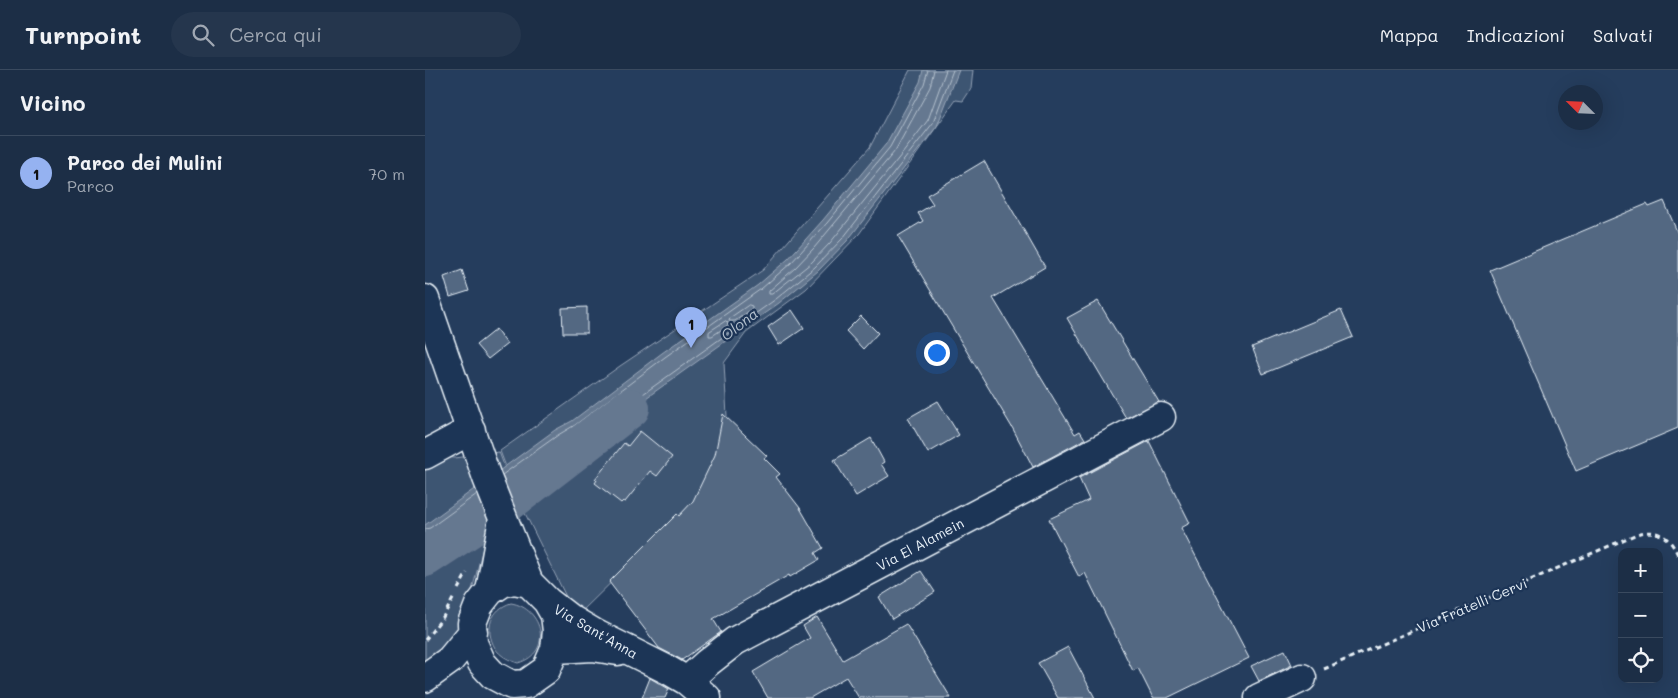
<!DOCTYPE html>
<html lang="it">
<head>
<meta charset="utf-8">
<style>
	:root { --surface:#1c2e46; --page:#25364d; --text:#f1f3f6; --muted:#a0a8b3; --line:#3a4a5f; --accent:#95b2f1 }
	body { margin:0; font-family:Mali,sans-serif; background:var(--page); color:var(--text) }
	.controls { position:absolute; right:15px; bottom:15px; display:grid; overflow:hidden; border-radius:10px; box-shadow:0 5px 20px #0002 }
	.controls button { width:45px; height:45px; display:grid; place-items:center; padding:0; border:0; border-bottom:1px solid var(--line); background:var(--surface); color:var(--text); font:25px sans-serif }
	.compass { position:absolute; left:1133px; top:15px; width:45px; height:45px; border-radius:50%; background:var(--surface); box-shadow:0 5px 20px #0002; rotate:294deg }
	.you { position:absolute; left:511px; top:282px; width:18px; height:18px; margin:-12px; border:4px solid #fff; border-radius:50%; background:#1a73e8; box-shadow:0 0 0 8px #1a73e833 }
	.badge { display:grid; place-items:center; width:32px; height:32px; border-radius:50%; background:var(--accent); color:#111; font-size:16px; font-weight:700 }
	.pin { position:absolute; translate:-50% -41px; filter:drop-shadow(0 1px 2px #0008) }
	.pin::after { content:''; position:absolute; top:26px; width:18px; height:15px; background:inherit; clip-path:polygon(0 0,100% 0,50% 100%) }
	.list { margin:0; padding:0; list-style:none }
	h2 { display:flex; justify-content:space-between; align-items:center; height:65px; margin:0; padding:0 20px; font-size:21px }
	h2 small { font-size:16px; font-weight:400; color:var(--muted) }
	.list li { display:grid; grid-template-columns:32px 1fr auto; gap:15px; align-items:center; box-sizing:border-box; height:75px; padding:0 20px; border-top:1px solid var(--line) }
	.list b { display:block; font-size:19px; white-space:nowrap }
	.list p { margin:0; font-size:16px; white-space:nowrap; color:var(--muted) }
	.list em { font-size:16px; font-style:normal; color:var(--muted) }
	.icon { flex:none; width:28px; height:28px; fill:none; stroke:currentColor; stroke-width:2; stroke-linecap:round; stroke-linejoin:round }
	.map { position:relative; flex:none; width:1253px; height:628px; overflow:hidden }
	header { display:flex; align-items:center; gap:30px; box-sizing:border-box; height:70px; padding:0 25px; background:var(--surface); border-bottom:1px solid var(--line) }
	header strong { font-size:24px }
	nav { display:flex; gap:28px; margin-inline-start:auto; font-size:18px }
	.search { width:350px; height:45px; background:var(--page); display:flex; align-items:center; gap:12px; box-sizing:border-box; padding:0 18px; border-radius:28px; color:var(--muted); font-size:19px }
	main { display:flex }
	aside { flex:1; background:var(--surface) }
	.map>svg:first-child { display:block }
	.green { fill:#3e5472; stroke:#93a2b5 }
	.water { fill:#657890; stroke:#99a8ba }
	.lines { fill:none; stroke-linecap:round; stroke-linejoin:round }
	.shore { stroke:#b4c1ce; stroke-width:1 }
	.river { stroke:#657890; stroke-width:40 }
	.building { fill:#536782; stroke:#e8f1f8 }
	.minor-casing { stroke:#e8f1f8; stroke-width:31 }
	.path { stroke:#e8f1f8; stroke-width:3; stroke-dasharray:5 4; stroke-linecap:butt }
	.minor { stroke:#1d3557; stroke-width:28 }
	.labels { text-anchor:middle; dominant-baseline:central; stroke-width:4.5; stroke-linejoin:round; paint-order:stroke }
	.street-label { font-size:14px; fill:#e8f1f8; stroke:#1d3557 }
	.water-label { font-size:15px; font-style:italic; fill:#b4c1ce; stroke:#1d3557 }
</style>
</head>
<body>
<header>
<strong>Turnpoint</strong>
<div class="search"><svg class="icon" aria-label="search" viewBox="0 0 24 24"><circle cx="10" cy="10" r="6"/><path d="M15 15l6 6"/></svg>Cerca qui</div>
<nav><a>Mappa</a><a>Indicazioni</a><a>Salvati</a></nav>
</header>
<main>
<aside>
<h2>Vicino<small></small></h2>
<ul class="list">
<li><span class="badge">1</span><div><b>Parco dei Mulini</b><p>Parco</p></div><em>70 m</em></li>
</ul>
</aside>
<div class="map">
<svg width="1253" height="628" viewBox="0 0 1253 628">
	<rect width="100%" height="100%" fill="#253d5d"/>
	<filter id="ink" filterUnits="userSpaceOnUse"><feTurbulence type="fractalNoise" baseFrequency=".02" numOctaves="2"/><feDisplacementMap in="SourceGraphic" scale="10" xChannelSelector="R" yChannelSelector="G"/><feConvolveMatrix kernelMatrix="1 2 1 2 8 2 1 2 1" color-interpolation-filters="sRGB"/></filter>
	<g filter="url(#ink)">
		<!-- green -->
		<path class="green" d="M 485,0 L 548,0 L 546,19 L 538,31 L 531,30 L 434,164 L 381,219 L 321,263 L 299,293 L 302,346 L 291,384 L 269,431 L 151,547 L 94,431 L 75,381 L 195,296 L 338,200 L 445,77 Z
			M 74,382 L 93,433 L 59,467 L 60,470 C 53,495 45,536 33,557 C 26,571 12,581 0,591 L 0,398 L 17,387 L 30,388 Z
			M 86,533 C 118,538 129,583 93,593 C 84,590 75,586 70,578 C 59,559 66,539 86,533 Z"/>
		<!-- water -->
		<path class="water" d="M 498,0 L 534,0 L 512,56 L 422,171 L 393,201 L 354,233 L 144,383 L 51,455 L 0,490 L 0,455 L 130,360 L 147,351 L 237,283 L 333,215 L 363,189 L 398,150 L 461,74 L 495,12 Z"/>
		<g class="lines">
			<!-- shore -->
			<path class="shore" d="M 509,0 L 505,17 L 470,81 L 389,178 L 370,198 L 344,221 L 344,224 L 347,224 L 386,193 L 405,173 L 477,84 L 503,50 L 521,0
				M 324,235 L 327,236 L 327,239 L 310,251 L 304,251 L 305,248 Z
				M 301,251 L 303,253 L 302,256 L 287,266 L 284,266 L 284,262 Z
				M 77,405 L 133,365 L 150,355 L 240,287 L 336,219 L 366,193 L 402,153 L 465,77 L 499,14 L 503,0
				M 79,411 L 114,385 L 118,386 L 117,390 L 82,417
				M 84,423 L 141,379 L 351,229 L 390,197 L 418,168 L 508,53 L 528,0
				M 0,459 L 5,458 L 52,424
				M 0,465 L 8,463 L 55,430
				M 0,476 L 57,436
				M 0,484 L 59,442"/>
			<!-- river -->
			<path class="river" d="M 0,487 L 78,436 L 205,338"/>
		</g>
		<!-- building -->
		<path class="building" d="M 559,91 L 620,197 L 568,228 L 650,364 L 655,361 L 660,369 L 608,397 L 588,359 L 473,166 L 498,151 L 493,143 L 508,134 L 502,125 Z
			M 1239,131 L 1253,164 L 1253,358 L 1151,401 L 1065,200 L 1222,134 L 1224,137 Z
			M 37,200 L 44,221 L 25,227 L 19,207 Z
			M 673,231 L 734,332 L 701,348 L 642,248 Z
			M 162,237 L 162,263 L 138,263 L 137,238 Z
			M 367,240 L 379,258 L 354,275 L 343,257 Z
			M 916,240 L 928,267 L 838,304 L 827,277 Z
			M 436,246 L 453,263 L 438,279 L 421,261 Z
			M 71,259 L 82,274 L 63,289 L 51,275 Z
			M 513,331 L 534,365 L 503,383 L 483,348 Z
			M 298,344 L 342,386 L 339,388 L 355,404 L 351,407 L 375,438 L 398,478 L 390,483 L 394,490 L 365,507 L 364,505 L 288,549 L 296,562 L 257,590 L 234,578 L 184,512 L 252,444 L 254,446 L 268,431 L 290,385 Z
			M 215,361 L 247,387 L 232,406 L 225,401 L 200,432 L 198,431 L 196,433 L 170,413 L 172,410 L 170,409 L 199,373 L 203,376 Z
			M 446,368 L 459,392 L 456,394 L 464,406 L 431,426 L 409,390 Z
			M 724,371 L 765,453 L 756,458 L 824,588 L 742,628 L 728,628 L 713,598 L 708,601 L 660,503 L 654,507 L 624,449 L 664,430 L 654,408 Z
			M 496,501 L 510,522 L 467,549 L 454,527 Z
			M 392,547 L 418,590 L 481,554 L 526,628 L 434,628 L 421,607 L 385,628 L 343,628 L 328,602 L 385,568 L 378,556 Z
			M 643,577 L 670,628 L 633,628 L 613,593 Z
			M 860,580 L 867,595 L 834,611 L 826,596 Z
			M 225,608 L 244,619 L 240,628 L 217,628 Z"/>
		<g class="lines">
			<defs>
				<path id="minor" d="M 0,229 L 62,408 L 104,513
					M 0,385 L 46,360
					M 89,510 L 104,513 L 122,531 L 130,545 L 132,561 L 130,579 L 121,600 L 101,614 L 87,615 L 68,605 L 57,593 L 48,573 L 47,553 L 54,535 L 65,521 L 77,513 Z
					M 65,521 L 78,449
					M 122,531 L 144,548 L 171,564 L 243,600 L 262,611 L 282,628
					M 130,579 L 168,577 L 193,581
					M 0,608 L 25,590 L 48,562
					M 262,611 L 282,593 L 310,571 L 736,347
					M 834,628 L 877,608"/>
			</defs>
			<!-- minor casing -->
			<use href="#minor" class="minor-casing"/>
			<!-- path -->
			<path class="path" d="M 33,519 L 42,503
				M 0,570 L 18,547 L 29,527
				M 899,599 L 1212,464 C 1232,458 1245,467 1253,485"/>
			<!-- minor -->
			<use href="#minor" class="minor"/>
		</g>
	</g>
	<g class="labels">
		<!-- street labels -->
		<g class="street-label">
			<text transform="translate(495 474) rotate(-28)">Via El Alamein</text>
			<text transform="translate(1047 535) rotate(-23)">Via Fratelli Cervi</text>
			<text transform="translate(171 561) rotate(30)">Via Sant'Anna</text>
		</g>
		<!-- water labels -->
		<g class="water-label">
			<text transform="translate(314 254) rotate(-38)">Olona</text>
		</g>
	</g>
</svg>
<div class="controls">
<button>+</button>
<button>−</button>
<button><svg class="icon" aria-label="locate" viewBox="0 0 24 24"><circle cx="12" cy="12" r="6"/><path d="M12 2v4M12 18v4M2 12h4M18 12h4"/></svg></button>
</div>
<svg class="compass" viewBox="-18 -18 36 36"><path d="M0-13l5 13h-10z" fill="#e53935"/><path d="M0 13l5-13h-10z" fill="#a0a8b3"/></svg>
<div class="you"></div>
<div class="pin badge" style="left:266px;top:278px">1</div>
</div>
</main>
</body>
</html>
